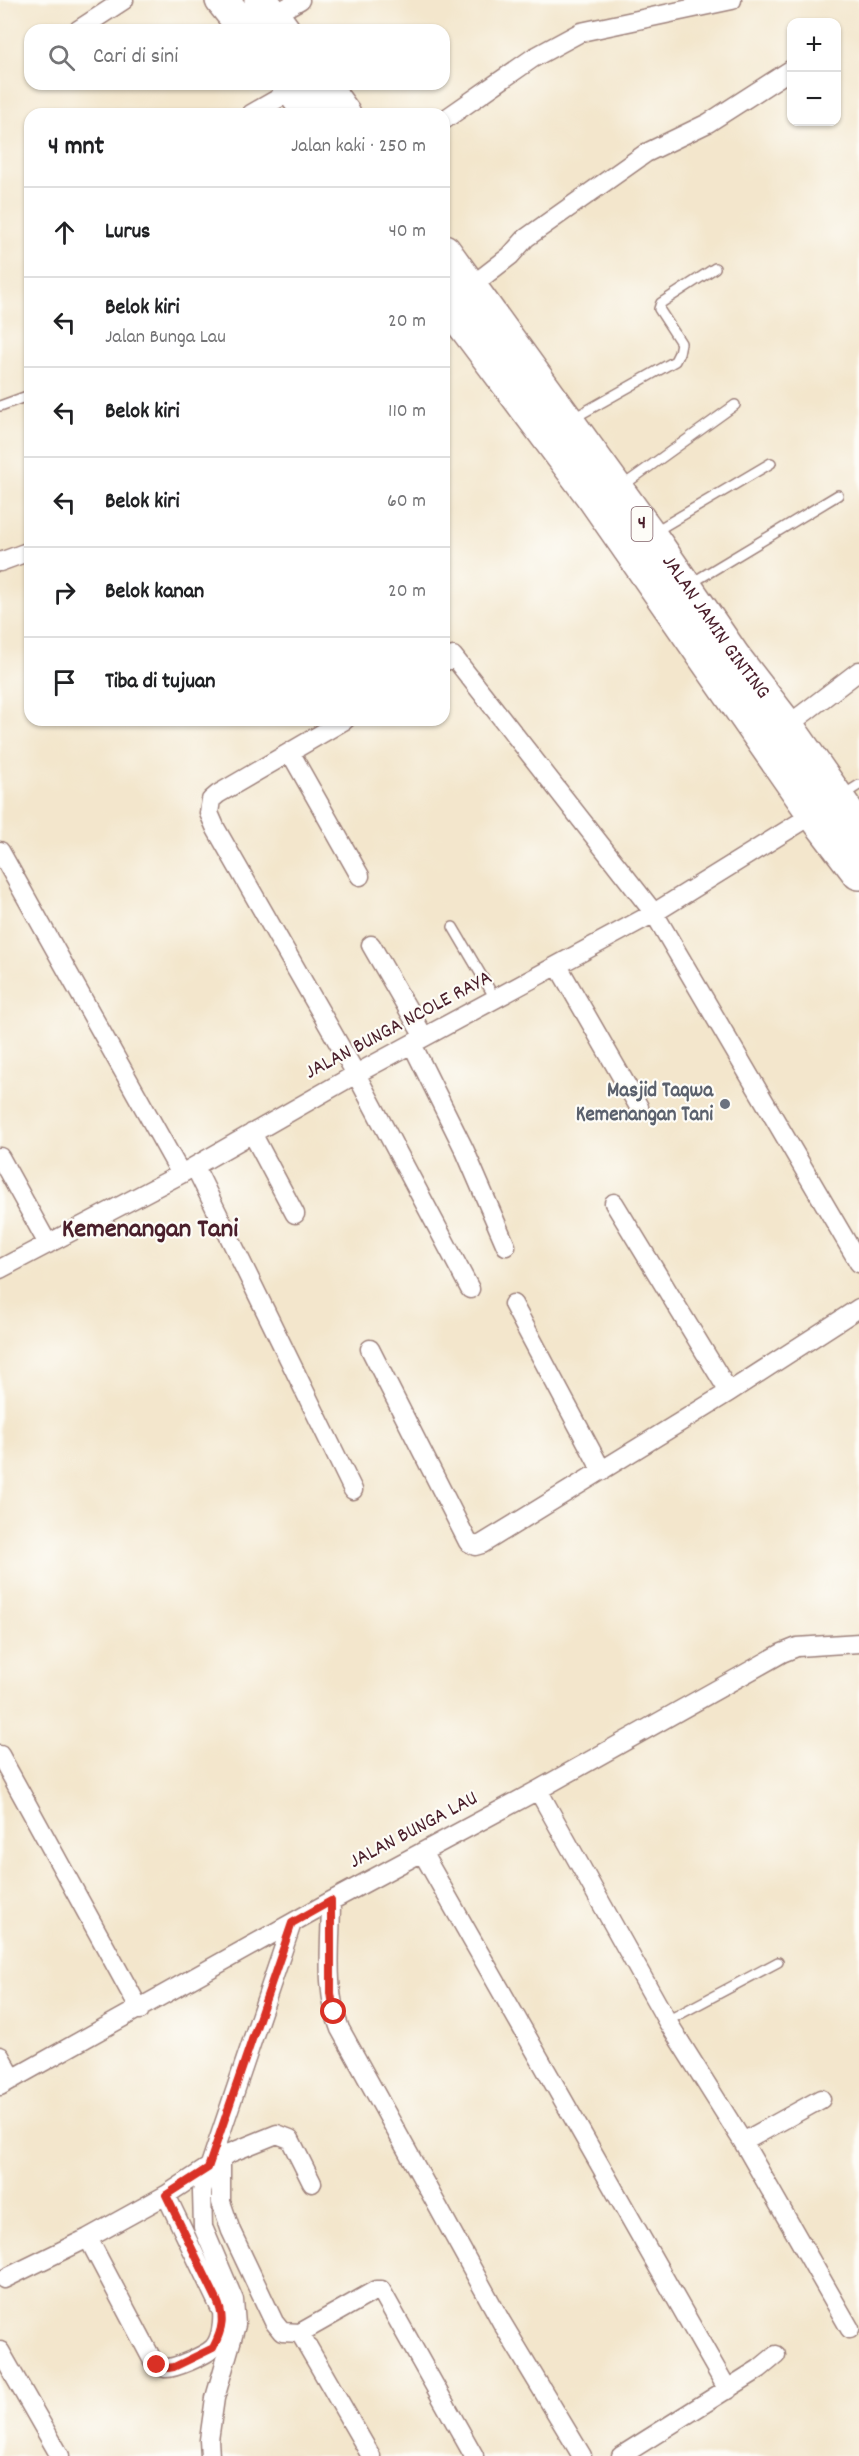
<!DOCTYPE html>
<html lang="id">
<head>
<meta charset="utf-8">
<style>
	:root { --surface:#fff; --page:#f6f6f6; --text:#202124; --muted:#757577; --line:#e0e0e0 }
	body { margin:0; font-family:Dekko,sans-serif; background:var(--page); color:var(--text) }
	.controls { position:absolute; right:18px; top:18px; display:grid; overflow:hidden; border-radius:12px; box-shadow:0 2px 4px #0004 }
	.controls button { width:54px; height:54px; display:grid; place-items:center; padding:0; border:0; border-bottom:2px solid var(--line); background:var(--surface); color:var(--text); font:30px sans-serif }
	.stop { position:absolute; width:18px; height:18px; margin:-14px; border:4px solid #d93025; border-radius:50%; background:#fff }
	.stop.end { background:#d93025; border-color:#fff; box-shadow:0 2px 6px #0008 }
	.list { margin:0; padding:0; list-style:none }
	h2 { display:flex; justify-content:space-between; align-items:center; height:78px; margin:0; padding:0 24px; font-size:26px }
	h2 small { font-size:20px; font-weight:400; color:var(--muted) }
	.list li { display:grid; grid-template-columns:39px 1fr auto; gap:18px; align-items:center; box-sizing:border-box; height:90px; padding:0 24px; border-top:2px solid var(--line) }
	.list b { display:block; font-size:22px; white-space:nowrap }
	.list p { margin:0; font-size:20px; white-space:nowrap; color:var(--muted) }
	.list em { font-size:20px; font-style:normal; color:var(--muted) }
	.icon { flex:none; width:33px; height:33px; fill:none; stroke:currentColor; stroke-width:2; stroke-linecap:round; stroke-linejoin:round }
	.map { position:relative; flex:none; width:859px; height:2456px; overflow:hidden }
	.search { position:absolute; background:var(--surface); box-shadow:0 2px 4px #0004; left:24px; top:24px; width:426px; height:66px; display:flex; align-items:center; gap:15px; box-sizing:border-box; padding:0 21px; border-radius:18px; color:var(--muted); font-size:22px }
	.panel { position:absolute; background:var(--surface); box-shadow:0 2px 4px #0004; left:24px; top:108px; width:426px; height:618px; border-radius:18px }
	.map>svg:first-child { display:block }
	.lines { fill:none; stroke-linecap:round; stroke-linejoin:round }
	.lane-casing { stroke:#9e827c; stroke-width:12 }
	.street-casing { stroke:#9e827c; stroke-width:21 }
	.highway-casing { stroke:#9e827c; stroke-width:36 }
	.lane { stroke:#fff; stroke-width:9 }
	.street { stroke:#fff; stroke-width:18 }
	.highway { stroke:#fff; stroke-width:33 }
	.route { stroke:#d93025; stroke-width:8 }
	.worship-dot { fill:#6b7280; stroke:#fdfcf7; stroke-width:2 }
	.labels { text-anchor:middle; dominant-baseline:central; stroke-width:4.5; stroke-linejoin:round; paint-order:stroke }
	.shield { fill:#fdfcf7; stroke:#806168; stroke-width:1.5 }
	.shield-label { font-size:20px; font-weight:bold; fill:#4a1f2b }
	.street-label { font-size:21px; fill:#4a1f2b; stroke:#fdfcf7 }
	.worship-label { font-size:21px; font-weight:bold; fill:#5b616d; stroke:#fdfcf7; text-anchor:end }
	.district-label { font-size:27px; font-weight:bold; fill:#4a1f2b; stroke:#fdfcf7 }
</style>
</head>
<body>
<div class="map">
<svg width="859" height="2456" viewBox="0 0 859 2456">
	<rect width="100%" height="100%" fill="#fdfcf7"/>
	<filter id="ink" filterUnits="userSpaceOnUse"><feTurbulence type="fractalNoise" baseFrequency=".0167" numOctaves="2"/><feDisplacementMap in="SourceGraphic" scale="12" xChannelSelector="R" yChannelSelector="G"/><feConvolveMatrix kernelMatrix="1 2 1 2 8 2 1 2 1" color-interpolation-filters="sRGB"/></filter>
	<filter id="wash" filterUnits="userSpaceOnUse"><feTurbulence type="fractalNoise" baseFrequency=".008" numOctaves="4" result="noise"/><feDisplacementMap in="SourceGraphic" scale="24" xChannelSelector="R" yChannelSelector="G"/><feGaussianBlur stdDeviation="1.35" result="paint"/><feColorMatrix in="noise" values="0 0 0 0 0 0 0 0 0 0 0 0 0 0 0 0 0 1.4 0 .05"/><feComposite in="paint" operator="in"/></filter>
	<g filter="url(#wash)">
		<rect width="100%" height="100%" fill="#f3e6cc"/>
	</g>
	<g filter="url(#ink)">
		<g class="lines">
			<defs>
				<path id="lane" d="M 0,406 L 30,395
					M 572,419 L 675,361 L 679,353 L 681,343 L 659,309 L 661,303 L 715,268
					M 621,487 L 735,405
					M 654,532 L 771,463
					M 690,584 L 838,495
					M 843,795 L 859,785
					M 453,927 L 496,1000
					M 667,2021 L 778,1962"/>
				<path id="street" d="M 273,15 L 300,0
					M 78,30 L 124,0
					M 251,114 L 293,90
					M 444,120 L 533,58 L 581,32 L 732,0
					M 470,287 L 510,256 L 526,238 L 646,153 L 708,123 L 792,69
					M 0,562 L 30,551
					M 444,662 L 453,656 L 654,913 L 859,1263
					M 345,720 L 218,794 L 211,800 L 209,813 L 216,829 L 356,1074 L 470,1289
					M 787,726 L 859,671
					M 290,752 L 360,876
					M 0,851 L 181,1174
					M 371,945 L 424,1037
					M 558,966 L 639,1107
					M 412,1044 L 465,1151 L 506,1246
					M 252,1133 L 295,1214
					M 0,1157 L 48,1244
					M 195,1167 L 353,1490
					M 614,1203 L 729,1392
					M 0,1269 L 181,1174 L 356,1074 L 654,913 L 820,810
					M 513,1304 L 602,1471
					M 370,1349 L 468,1542 L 475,1546 L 482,1544 L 729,1392 L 859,1308
					M 0,1755 L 140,2010
					M 538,1790 L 667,2021 L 743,2142 L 850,2329
					M 422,1852 L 728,2390
					M 331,1901 C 331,1943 324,1990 340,2029 L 502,2323 L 582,2456
					M 0,2056 L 13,2079
					M 0,2086 L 331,1901 L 538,1790 L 782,1653 L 797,1647 L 859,1643
					M 743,2142 L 821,2099
					M 221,2158 L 221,2202 L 231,2231 L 274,2322 L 282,2332 L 300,2333 L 376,2290 L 381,2290 L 474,2456
					M 88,2238 L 153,2361 C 157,2364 160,2367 165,2368 C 174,2369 206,2355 213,2348 C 221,2340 223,2323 222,2312 L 166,2195
					M 4,2279 L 88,2238 L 166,2195 L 230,2153 L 277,2134 L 290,2139 L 312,2183
					M 300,2333 L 371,2456
					M 0,2351 L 60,2456
					M 210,2456 L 209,2440 L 215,2398 L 236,2325 L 234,2300 L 203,2227 L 202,2192 L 209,2168 L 292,1923
					M 621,2456 L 759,2369 L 776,2355"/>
				<g id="highway">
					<path d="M 222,0 L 246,30"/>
					<path d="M 261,0 L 283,30"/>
					<path d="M 288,84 L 311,114"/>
					<path d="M 322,84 L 344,114"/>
					<path id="s1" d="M 444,251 L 649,534 L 733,656 L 787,726 L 859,829"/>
					<path d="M 444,298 L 594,498 L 814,814 L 859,873"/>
				</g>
			</defs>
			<!-- lane casing -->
			<use href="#lane" class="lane-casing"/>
			<!-- street casing -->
			<use href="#street" class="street-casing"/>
			<!-- highway casing -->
			<use href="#highway" class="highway-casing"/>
			<!-- lane -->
			<use href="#lane" class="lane"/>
			<!-- street -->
			<use href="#street" class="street"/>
			<!-- highway -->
			<use href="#highway" class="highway"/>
		</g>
	</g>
	<g class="lines" filter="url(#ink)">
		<!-- route -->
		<path class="route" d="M 157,2365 L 168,2368 L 174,2367 L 213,2348 C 223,2329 225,2317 216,2298 L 166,2195 L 208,2168 L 292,1923 L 331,1901 L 331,1993 L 334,2012"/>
	</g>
	<!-- markers -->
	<circle class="worship-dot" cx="725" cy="1104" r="6"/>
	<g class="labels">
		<!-- shield labels -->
		<rect class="shield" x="631.5" y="507" width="21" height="34" rx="4.5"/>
		<g class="shield-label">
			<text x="642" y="524">4</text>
		</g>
		<!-- street labels -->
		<g class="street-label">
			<text stroke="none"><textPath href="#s1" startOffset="464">JALAN JAMIN GINTING</textPath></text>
			<text transform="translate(399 1026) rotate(-28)">JALAN BUNGA NCOLE RAYA</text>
			<text transform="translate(414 1831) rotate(-28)">JALAN BUNGA LAU</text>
		</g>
		<!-- worship labels -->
		<g class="worship-label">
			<text x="713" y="1092">Masjid Taqwa<tspan x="713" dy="24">Kemenangan Tani</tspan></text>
		</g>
		<!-- district labels -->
		<g class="district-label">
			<text x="150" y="1230">Kemenangan Tani</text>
		</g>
	</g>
</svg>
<div class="controls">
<button>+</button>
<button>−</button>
</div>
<div class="stop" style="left:334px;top:2012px"></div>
<div class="stop end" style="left:157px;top:2365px"></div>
<div class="search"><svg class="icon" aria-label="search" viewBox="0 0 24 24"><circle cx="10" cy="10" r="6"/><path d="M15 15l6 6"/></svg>Cari di sini</div>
<section class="panel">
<h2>4 mnt<small>Jalan kaki · 250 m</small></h2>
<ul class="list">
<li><svg class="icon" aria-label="ahead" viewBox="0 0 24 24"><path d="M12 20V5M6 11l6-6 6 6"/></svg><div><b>Lurus</b></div><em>40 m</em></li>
<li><svg class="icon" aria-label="left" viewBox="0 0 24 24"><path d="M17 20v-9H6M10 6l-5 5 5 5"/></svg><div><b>Belok kiri</b><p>Jalan Bunga Lau</p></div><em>20 m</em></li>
<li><svg class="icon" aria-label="left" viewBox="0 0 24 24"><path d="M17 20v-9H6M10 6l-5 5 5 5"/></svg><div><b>Belok kiri</b></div><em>110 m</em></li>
<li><svg class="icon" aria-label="left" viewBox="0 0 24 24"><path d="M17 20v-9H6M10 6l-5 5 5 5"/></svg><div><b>Belok kiri</b></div><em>60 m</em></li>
<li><svg class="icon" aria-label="right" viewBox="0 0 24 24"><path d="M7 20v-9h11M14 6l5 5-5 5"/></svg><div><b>Belok kanan</b></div><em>20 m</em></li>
<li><svg class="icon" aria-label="arrive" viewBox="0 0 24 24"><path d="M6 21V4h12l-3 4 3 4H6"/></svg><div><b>Tiba di tujuan</b></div></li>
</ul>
</section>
</div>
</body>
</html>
